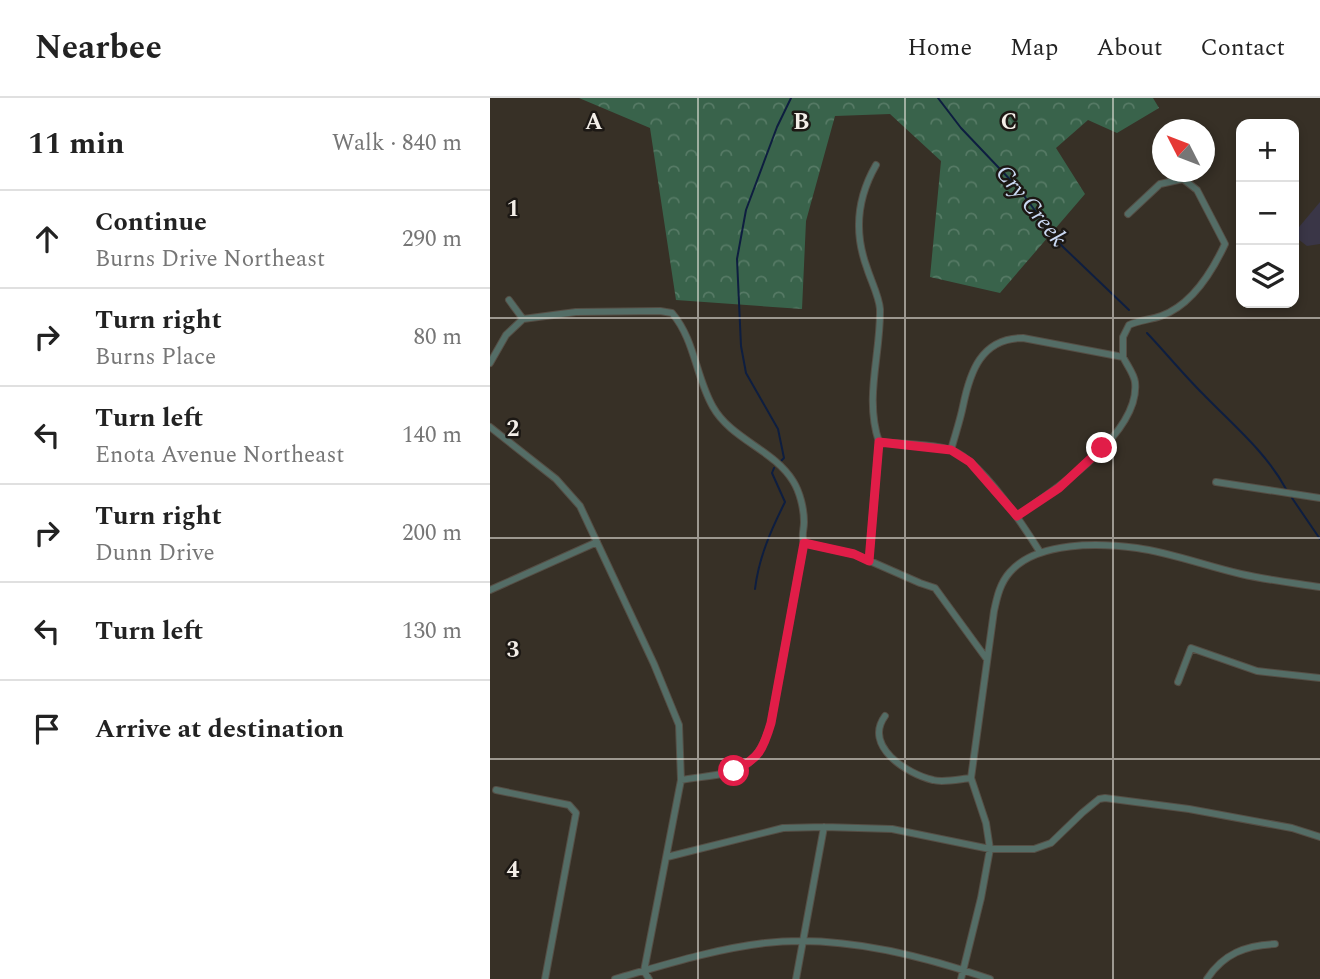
<!DOCTYPE html>
<html lang="en">
<head>
<meta charset="utf-8">
<style>
	:root { --surface:#fff; --page:#f6f6f6; --text:#222; --muted:#767676; --line:#e0e0e0 }
	body { margin:0; font-family:Spectral,serif; background:var(--page); color:var(--text) }
	.controls { position:absolute; right:21px; top:21px; display:grid; overflow:hidden; border-radius:14px; box-shadow:0 4px 10px #0003 }
	.controls button { width:63px; height:63px; display:grid; place-items:center; padding:0; border:0; border-bottom:2px solid var(--line); background:var(--surface); color:var(--text); font:35px sans-serif }
	.compass { position:absolute; left:662px; top:21px; width:63px; height:63px; border-radius:50%; background:var(--surface); box-shadow:0 4px 10px #0003; rotate:312deg }
	.stop { position:absolute; width:21px; height:21px; margin:-16px; border:5px solid #e11d48; border-radius:50%; background:#fff }
	.stop.end { background:#e11d48; border-color:#fff; box-shadow:0 2px 7px #0008 }
	.list { margin:0; padding:0; list-style:none }
	h2 { display:flex; justify-content:space-between; align-items:center; height:91px; margin:0; padding:0 28px; font-size:30px }
	h2 small { font-size:23px; font-weight:400; color:var(--muted) }
	.list li { display:grid; grid-template-columns:46px 1fr auto; gap:21px; align-items:center; box-sizing:border-box; height:98px; padding:0 28px; border-top:2px solid var(--line) }
	.list b { display:block; font-size:26px; white-space:nowrap }
	.list p { margin:0; font-size:23px; white-space:nowrap; color:var(--muted) }
	.list em { font-size:23px; font-style:normal; color:var(--muted) }
	.icon { flex:none; width:38px; height:38px; fill:none; stroke:currentColor; stroke-width:2; stroke-linecap:round; stroke-linejoin:round }
	.map { position:relative; flex:none; width:830px; height:881px; overflow:hidden }
	header { display:flex; align-items:center; gap:42px; box-sizing:border-box; height:98px; padding:0 35px; background:var(--surface); border-bottom:2px solid var(--line) }
	header strong { font-size:33px }
	nav { display:flex; gap:38px; margin-inline-start:auto; font-size:24px }
	main { display:flex }
	aside { flex:1; background:var(--surface) }
	.map>svg:first-child { display:block }
	.commercial { fill:#3a3647 }
	.forest { fill:url(#forest-crowns) }
	.lines { fill:none; stroke-linecap:round; stroke-linejoin:round }
	.stream { stroke:#0e1e40; stroke-width:2 }
	.minor-casing { stroke:#554e45; stroke-width:8 }
	.minor { stroke:#546d66; stroke-width:6 }
	.route { stroke:#e11d48; stroke-width:9 }
	.grid { fill:none; stroke:#f3eee8; stroke-width:2; stroke-opacity:0.55 }
	.labels { text-anchor:middle; dominant-baseline:central; stroke-width:5; stroke-linejoin:round; paint-order:stroke }
	.water-label { font-size:24px; font-style:italic; fill:#cbd9f3; stroke:#1c1814 }
	.grid-label { font-size:23px; text-anchor:middle; font-weight:bold; fill:#f3eee8; stroke:#1c1814; stroke-width:5; stroke-linejoin:round; paint-order:stroke }
</style>
</head>
<body>
<header>
<strong>Nearbee</strong>
<nav><a>Home</a><a>Map</a><a>About</a><a>Contact</a></nav>
</header>
<main>
<aside>
<h2>11 min<small>Walk · 840 m</small></h2>
<ul class="list">
<li><svg class="icon" aria-label="ahead" viewBox="0 0 24 24"><path d="M12 20V5M6 11l6-6 6 6"/></svg><div><b>Continue</b><p>Burns Drive Northeast</p></div><em>290 m</em></li>
<li><svg class="icon" aria-label="right" viewBox="0 0 24 24"><path d="M7 20v-9h11M14 6l5 5-5 5"/></svg><div><b>Turn right</b><p>Burns Place</p></div><em>80 m</em></li>
<li><svg class="icon" aria-label="left" viewBox="0 0 24 24"><path d="M17 20v-9H6M10 6l-5 5 5 5"/></svg><div><b>Turn left</b><p>Enota Avenue Northeast</p></div><em>140 m</em></li>
<li><svg class="icon" aria-label="right" viewBox="0 0 24 24"><path d="M7 20v-9h11M14 6l5 5-5 5"/></svg><div><b>Turn right</b><p>Dunn Drive</p></div><em>200 m</em></li>
<li><svg class="icon" aria-label="left" viewBox="0 0 24 24"><path d="M17 20v-9H6M10 6l-5 5 5 5"/></svg><div><b>Turn left</b></div><em>130 m</em></li>
<li><svg class="icon" aria-label="arrive" viewBox="0 0 24 24"><path d="M6 21V4h12l-3 4 3 4H6"/></svg><div><b>Arrive at destination</b></div></li>
</ul>
</aside>
<div class="map">
<svg width="830" height="881" viewBox="0 0 830 881">
	<defs>
		<pattern id="forest-crowns" width="20" height="18" patternUnits="userSpaceOnUse" patternTransform="scale(1.75)"><rect width="20" height="18" fill="#39634b"/><path d="M2 6a3 3 0 1 1 6 0M12 15a3 3 0 1 1 6 0" fill="none" stroke="#567a65"/></pattern>
	</defs>
	<rect width="100%" height="100%" fill="#373026"/>
	<!-- commercial -->
	<path class="commercial" d="M 830,104 L 830,146 L 817,148 L 804,138 L 804,135 Z"/>
	<!-- forest -->
	<path class="forest" d="M 89,0 L 663,0 L 669,10 L 627,35 L 598,22 L 566,50 L 595,96 L 510,195 L 440,179 L 451,63 L 400,16 L 345,18 L 316,123 L 312,211 L 186,202 L 160,30 Z"/>
	<g class="lines">
		<!-- stream -->
		<path class="stream" d="M 448,0 L 471,30 L 529,91 L 570,146 L 639,212
			M 657,235 C 676,255 693,276 713,296 C 742,326 776,354 796,391
			M 291,363 L 294,360 L 288,331 L 256,275 L 251,248 L 247,161 L 256,112 L 287,29 L 301,0
			M 802,400 L 830,441
			M 265,491 C 269,459 281,432 295,404 L 282,375 L 284,370"/>
		<defs>
			<path id="minor" d="M 33,221 L 86,214 L 170,213 L 182,215 C 205,242 206,280 223,309 C 241,341 284,352 303,383 C 310,394 314,411 314,424 C 314,432 311,438 314,445 L 281,625 C 265,680 240,674 191,682
				M 633,259 L 633,239 L 639,227 C 649,222 660,222 671,218 C 702,207 722,174 735,146 L 707,92 L 693,81 L 670,86 L 638,116
				M 0,265 L 16,237 L 33,221 L 19,202
				M 0,329 L 66,381 L 90,408 L 164,566 L 189,627 L 191,682 L 154,873 L 159,881
				M 389,344 C 407,346 445,346 461,352 C 491,362 533,427 550,454
				M 461,352 C 465,337 470,323 473,308 C 480,274 491,240 533,240 L 633,259 C 637,267 644,276 645,284 C 651,335 564,393 527,418
				M 726,384 L 830,400
				M 314,445 L 364,456 L 430,485 L 445,490 L 496,560
				M 379,463 L 389,344 C 374,299 391,256 390,211 C 389,198 381,183 377,170 C 364,135 367,100 386,67
				M 0,492 L 107,444
				M 688,584 L 701,550 L 767,573 L 830,580
				M 395,618 C 373,648 417,676 443,682 C 453,685 470,681 481,680
				M 6,692 L 79,707 L 86,715 L 55,881
				M 177,759 L 293,730 L 334,729 L 402,731 L 500,751 L 544,751 L 561,745 L 592,715 L 609,701 L 615,700 L 699,711 L 802,730 L 830,739
				M 125,881 C 174,867 224,851 275,845 C 349,836 431,857 500,881
				M 306,881 L 334,729
				M 471,881 L 491,800 L 500,751 L 496,725 L 481,680 L 504,513 C 507,499 510,485 520,474 C 547,443 610,445 647,450 C 682,455 716,468 751,476 C 777,482 804,485 830,489
				M 717,881 C 733,856 756,847 785,846"/>
		</defs>
		<!-- minor casing -->
		<use href="#minor" class="minor-casing"/>
		<!-- minor -->
		<use href="#minor" class="minor"/>
	</g>
	<g class="lines">
		<!-- route -->
		<path class="route" d="M 244,673 C 269,660 273,652 281,625 L 314,445 L 364,456 L 379,463 L 389,344 L 461,352 L 480,364 L 527,418 L 569,390 L 612,350"/>
	</g>
	<!-- grid -->
	<path class="grid" d="M 208,0 L 208,881M 415,0 L 415,881M 623,0 L 623,881M 0,220 L 830,220M 0,440 L 830,440M 0,661 L 830,661"/>
	<g class="labels">
		<!-- water labels -->
		<g class="water-label">
			<text transform="translate(541 108) rotate(51)">Cry Creek</text>
		</g>
	</g>
	<g class="grid-label">
		<text x="104" y="31">A</text>
		<text x="311" y="31">B</text>
		<text x="519" y="31">C</text>
		<text x="23" y="118">1</text>
		<text x="23" y="338">2</text>
		<text x="23" y="559">3</text>
		<text x="23" y="779">4</text>
	</g>
</svg>
<div class="controls">
<button>+</button>
<button>−</button>
<button><svg class="icon" aria-label="layers" viewBox="0 0 24 24"><path d="M12 4l9 5-9 5-9-5zM3 14l9 5 9-5"/></svg></button>
</div>
<svg class="compass" viewBox="-18 -18 36 36"><path d="M0-13l5 13h-10z" fill="#e53935"/><path d="M0 13l5-13h-10z" fill="#767676"/></svg>
<div class="stop" style="left:244px;top:673px"></div>
<div class="stop end" style="left:612px;top:350px"></div>
</div>
</main>
</body>
</html>
